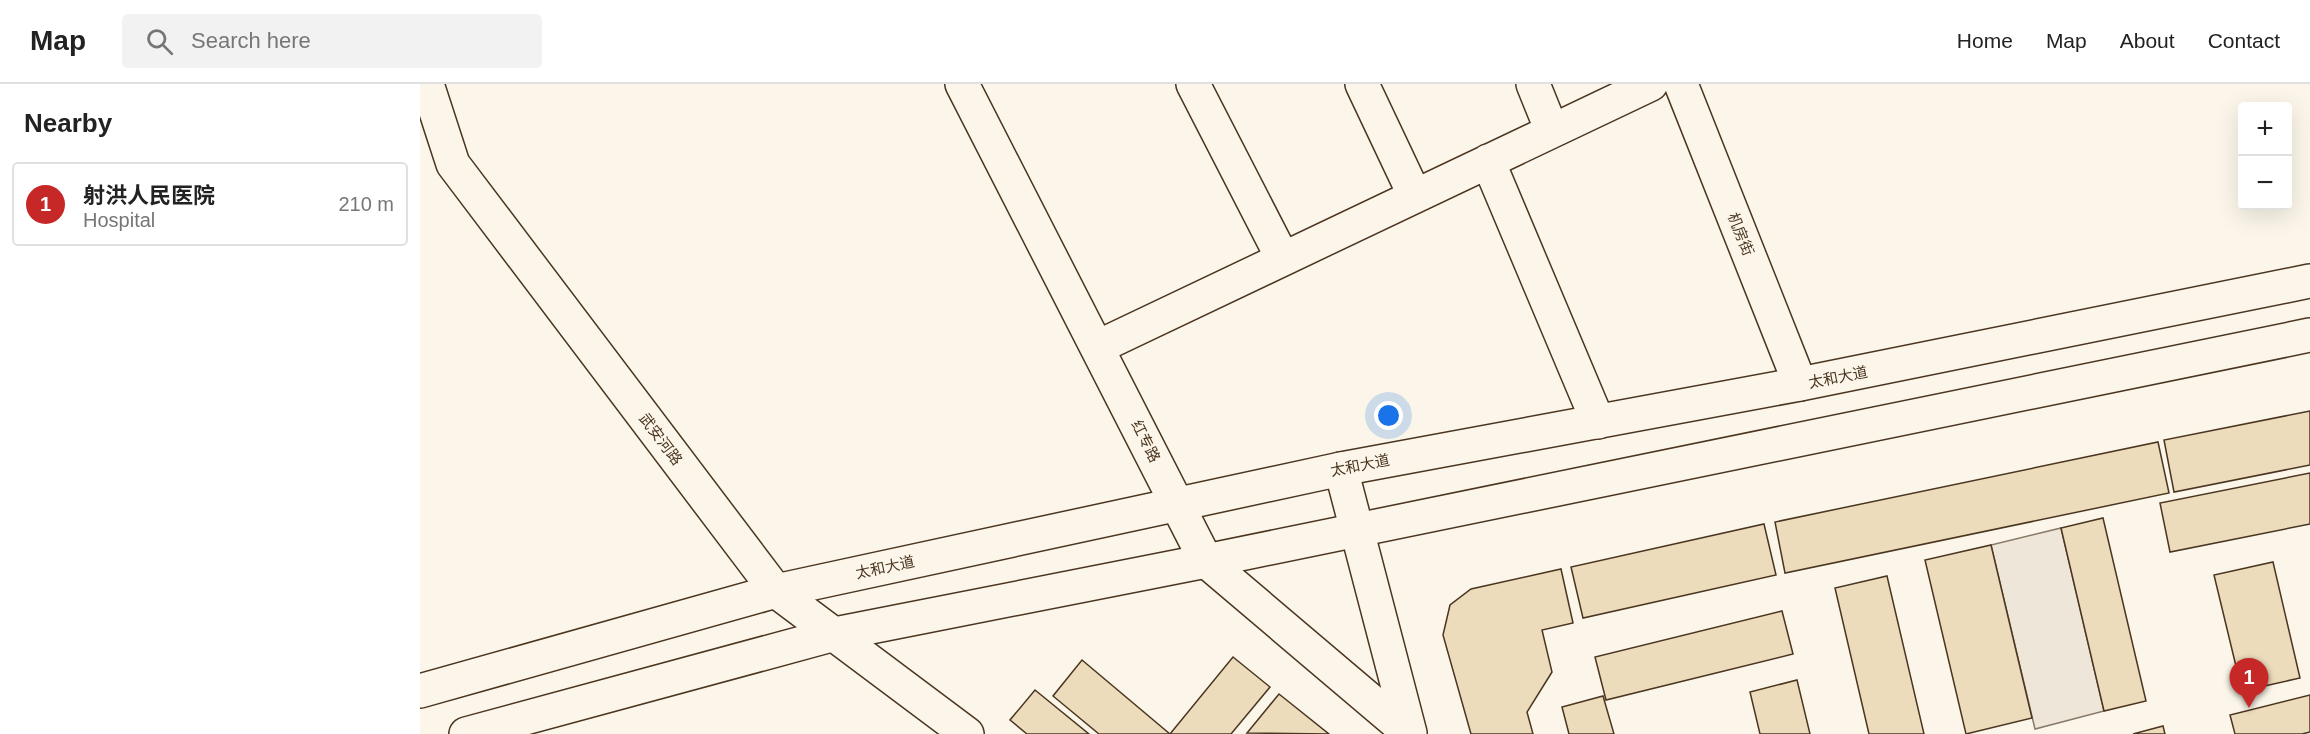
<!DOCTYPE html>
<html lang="en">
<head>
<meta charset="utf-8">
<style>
	:root { --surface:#fff; --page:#f2f2f2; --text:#222; --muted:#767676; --line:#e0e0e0; --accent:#c62828 }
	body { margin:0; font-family:Arial,"Noto Sans SC",sans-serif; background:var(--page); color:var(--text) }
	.controls { position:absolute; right:18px; top:18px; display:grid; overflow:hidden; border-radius:6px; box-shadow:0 6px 24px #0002 }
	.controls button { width:54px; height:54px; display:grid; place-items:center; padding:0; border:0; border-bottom:2px solid var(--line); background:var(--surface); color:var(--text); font:30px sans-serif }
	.you { position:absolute; left:969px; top:332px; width:21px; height:21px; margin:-15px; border:4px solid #fff; border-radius:50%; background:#1a73e8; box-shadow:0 0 0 9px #1a73e833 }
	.badge { display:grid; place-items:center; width:39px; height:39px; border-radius:50%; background:var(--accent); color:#fff; font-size:20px; font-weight:700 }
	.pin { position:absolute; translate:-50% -50px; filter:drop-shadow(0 2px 3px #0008) }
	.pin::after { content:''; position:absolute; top:32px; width:21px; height:18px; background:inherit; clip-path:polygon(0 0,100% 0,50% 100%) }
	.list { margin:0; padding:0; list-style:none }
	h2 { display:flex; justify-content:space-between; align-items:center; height:78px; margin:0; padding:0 24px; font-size:26px }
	h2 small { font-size:20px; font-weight:400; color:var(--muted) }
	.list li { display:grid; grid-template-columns:39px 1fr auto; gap:18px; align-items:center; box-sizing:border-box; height:84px; margin:0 12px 12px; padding:0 12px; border:2px solid var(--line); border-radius:6px }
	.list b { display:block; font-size:22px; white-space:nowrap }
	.list p { margin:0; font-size:20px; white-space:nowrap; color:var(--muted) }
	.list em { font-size:20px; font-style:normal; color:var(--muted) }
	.icon { flex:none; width:33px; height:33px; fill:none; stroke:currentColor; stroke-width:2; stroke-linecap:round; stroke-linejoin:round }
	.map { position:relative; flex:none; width:1890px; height:650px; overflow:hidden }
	header { display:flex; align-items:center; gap:36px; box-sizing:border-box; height:84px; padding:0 30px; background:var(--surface); border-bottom:2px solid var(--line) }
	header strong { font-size:28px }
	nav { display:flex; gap:33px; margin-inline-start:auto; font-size:21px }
	.search { width:420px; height:54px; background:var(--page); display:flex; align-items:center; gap:15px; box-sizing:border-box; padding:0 21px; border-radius:6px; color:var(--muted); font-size:22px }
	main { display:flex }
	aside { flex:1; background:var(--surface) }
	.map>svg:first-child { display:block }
	.green { fill:#ede6d9; stroke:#887966; stroke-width:1.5 }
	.building { fill:#ecdcbc; stroke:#4a3520; stroke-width:1.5 }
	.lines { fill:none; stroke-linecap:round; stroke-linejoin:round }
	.minor-casing { stroke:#4a3520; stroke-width:36 }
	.major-casing { stroke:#4a3520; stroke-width:36 }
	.minor { stroke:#fbf6e9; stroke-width:33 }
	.major { stroke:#fbf6e9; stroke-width:33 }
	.labels { text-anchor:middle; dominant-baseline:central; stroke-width:4.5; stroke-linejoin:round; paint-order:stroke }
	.street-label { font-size:15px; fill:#4a3520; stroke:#fbf6e9 }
</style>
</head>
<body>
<header>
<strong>Map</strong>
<div class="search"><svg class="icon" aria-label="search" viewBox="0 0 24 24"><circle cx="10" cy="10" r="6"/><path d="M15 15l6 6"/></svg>Search here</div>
<nav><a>Home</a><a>Map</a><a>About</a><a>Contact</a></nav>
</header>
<main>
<aside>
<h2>Nearby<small></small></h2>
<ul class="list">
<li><span class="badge">1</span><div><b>射洪人民医院</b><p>Hospital</p></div><em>210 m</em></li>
</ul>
</aside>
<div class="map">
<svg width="1890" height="650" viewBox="0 0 1890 650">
	<rect width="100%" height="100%" fill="#fbf6e9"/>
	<!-- green -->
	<path class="green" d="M 1641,444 L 1684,627 L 1615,645 L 1571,461 Z"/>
	<!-- building -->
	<path class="building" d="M 1890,327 L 1890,381 L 1754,408 L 1744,356 Z
		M 1738,358 L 1749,409 L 1365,489 L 1355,438 Z
		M 1890,389 L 1890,440 L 1750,468 L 1740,419 Z
		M 1683,434 L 1726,617 L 1684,627 L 1641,444 Z
		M 1344,440 L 1356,491 L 1163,534 L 1151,483 Z
		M 1571,461 L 1612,634 L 1546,650 L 1505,476 Z
		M 1853,478 L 1880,594 L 1822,607 L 1794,491 Z
		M 1141,485 L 1153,539 L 1122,546 L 1132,588 L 1107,628 L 1113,650 L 1051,650 L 1023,551 L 1030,521 L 1051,505 Z
		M 1467,492 L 1504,650 L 1449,650 L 1415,504 Z
		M 1362,527 L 1373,570 L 1186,616 L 1175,573 Z
		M 813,573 L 850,603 L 811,650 L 679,650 L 633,612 L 662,576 L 750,650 Z
		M 1377,596 L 1390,650 L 1340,650 L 1330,608 Z
		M 615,606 L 669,650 L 607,650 L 590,636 Z
		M 859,610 L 909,650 L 827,649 Z
		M 1890,611 L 1890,648 L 1882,650 L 1815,650 L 1810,631 Z
		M 1183,612 L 1194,650 L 1149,650 L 1142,623 Z
		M 1743,642 L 1745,650 L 1713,650 Z"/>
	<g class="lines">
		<defs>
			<path id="minor" d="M 7,0 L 33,80 L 356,507 L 547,650
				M 542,0 L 786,477 L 990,650
				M 773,0 L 863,175
				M 942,0 L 995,112
				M 1113,0 L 1132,47
				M 1261,0 L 1380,300
				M 1068,77 L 1178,338
				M 678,263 L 1231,0
				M 921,385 L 990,649"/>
			<path id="major" d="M 0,607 L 356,507 L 921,385 L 1380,300 L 1890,197
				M 46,650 L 415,550 L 786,477 L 1890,251"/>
		</defs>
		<!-- minor casing -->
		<use href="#minor" class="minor-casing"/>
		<!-- major casing -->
		<use href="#major" class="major-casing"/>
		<!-- minor -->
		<use href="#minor" class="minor"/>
		<!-- major -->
		<use href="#major" class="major"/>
	</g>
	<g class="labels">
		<!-- street labels -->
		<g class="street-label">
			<text transform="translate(1321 150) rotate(68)">机房街</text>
			<text transform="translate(1418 293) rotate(-11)">太和大道</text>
			<text transform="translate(241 355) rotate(53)">武安河路</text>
			<text transform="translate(726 357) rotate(63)">红专路</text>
			<text transform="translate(940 381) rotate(-11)">太和大道</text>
			<text transform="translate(465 483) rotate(-12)">太和大道</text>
		</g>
	</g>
</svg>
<div class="controls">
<button>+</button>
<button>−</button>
</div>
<div class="you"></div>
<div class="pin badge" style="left:1829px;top:624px">1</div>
</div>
</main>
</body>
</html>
